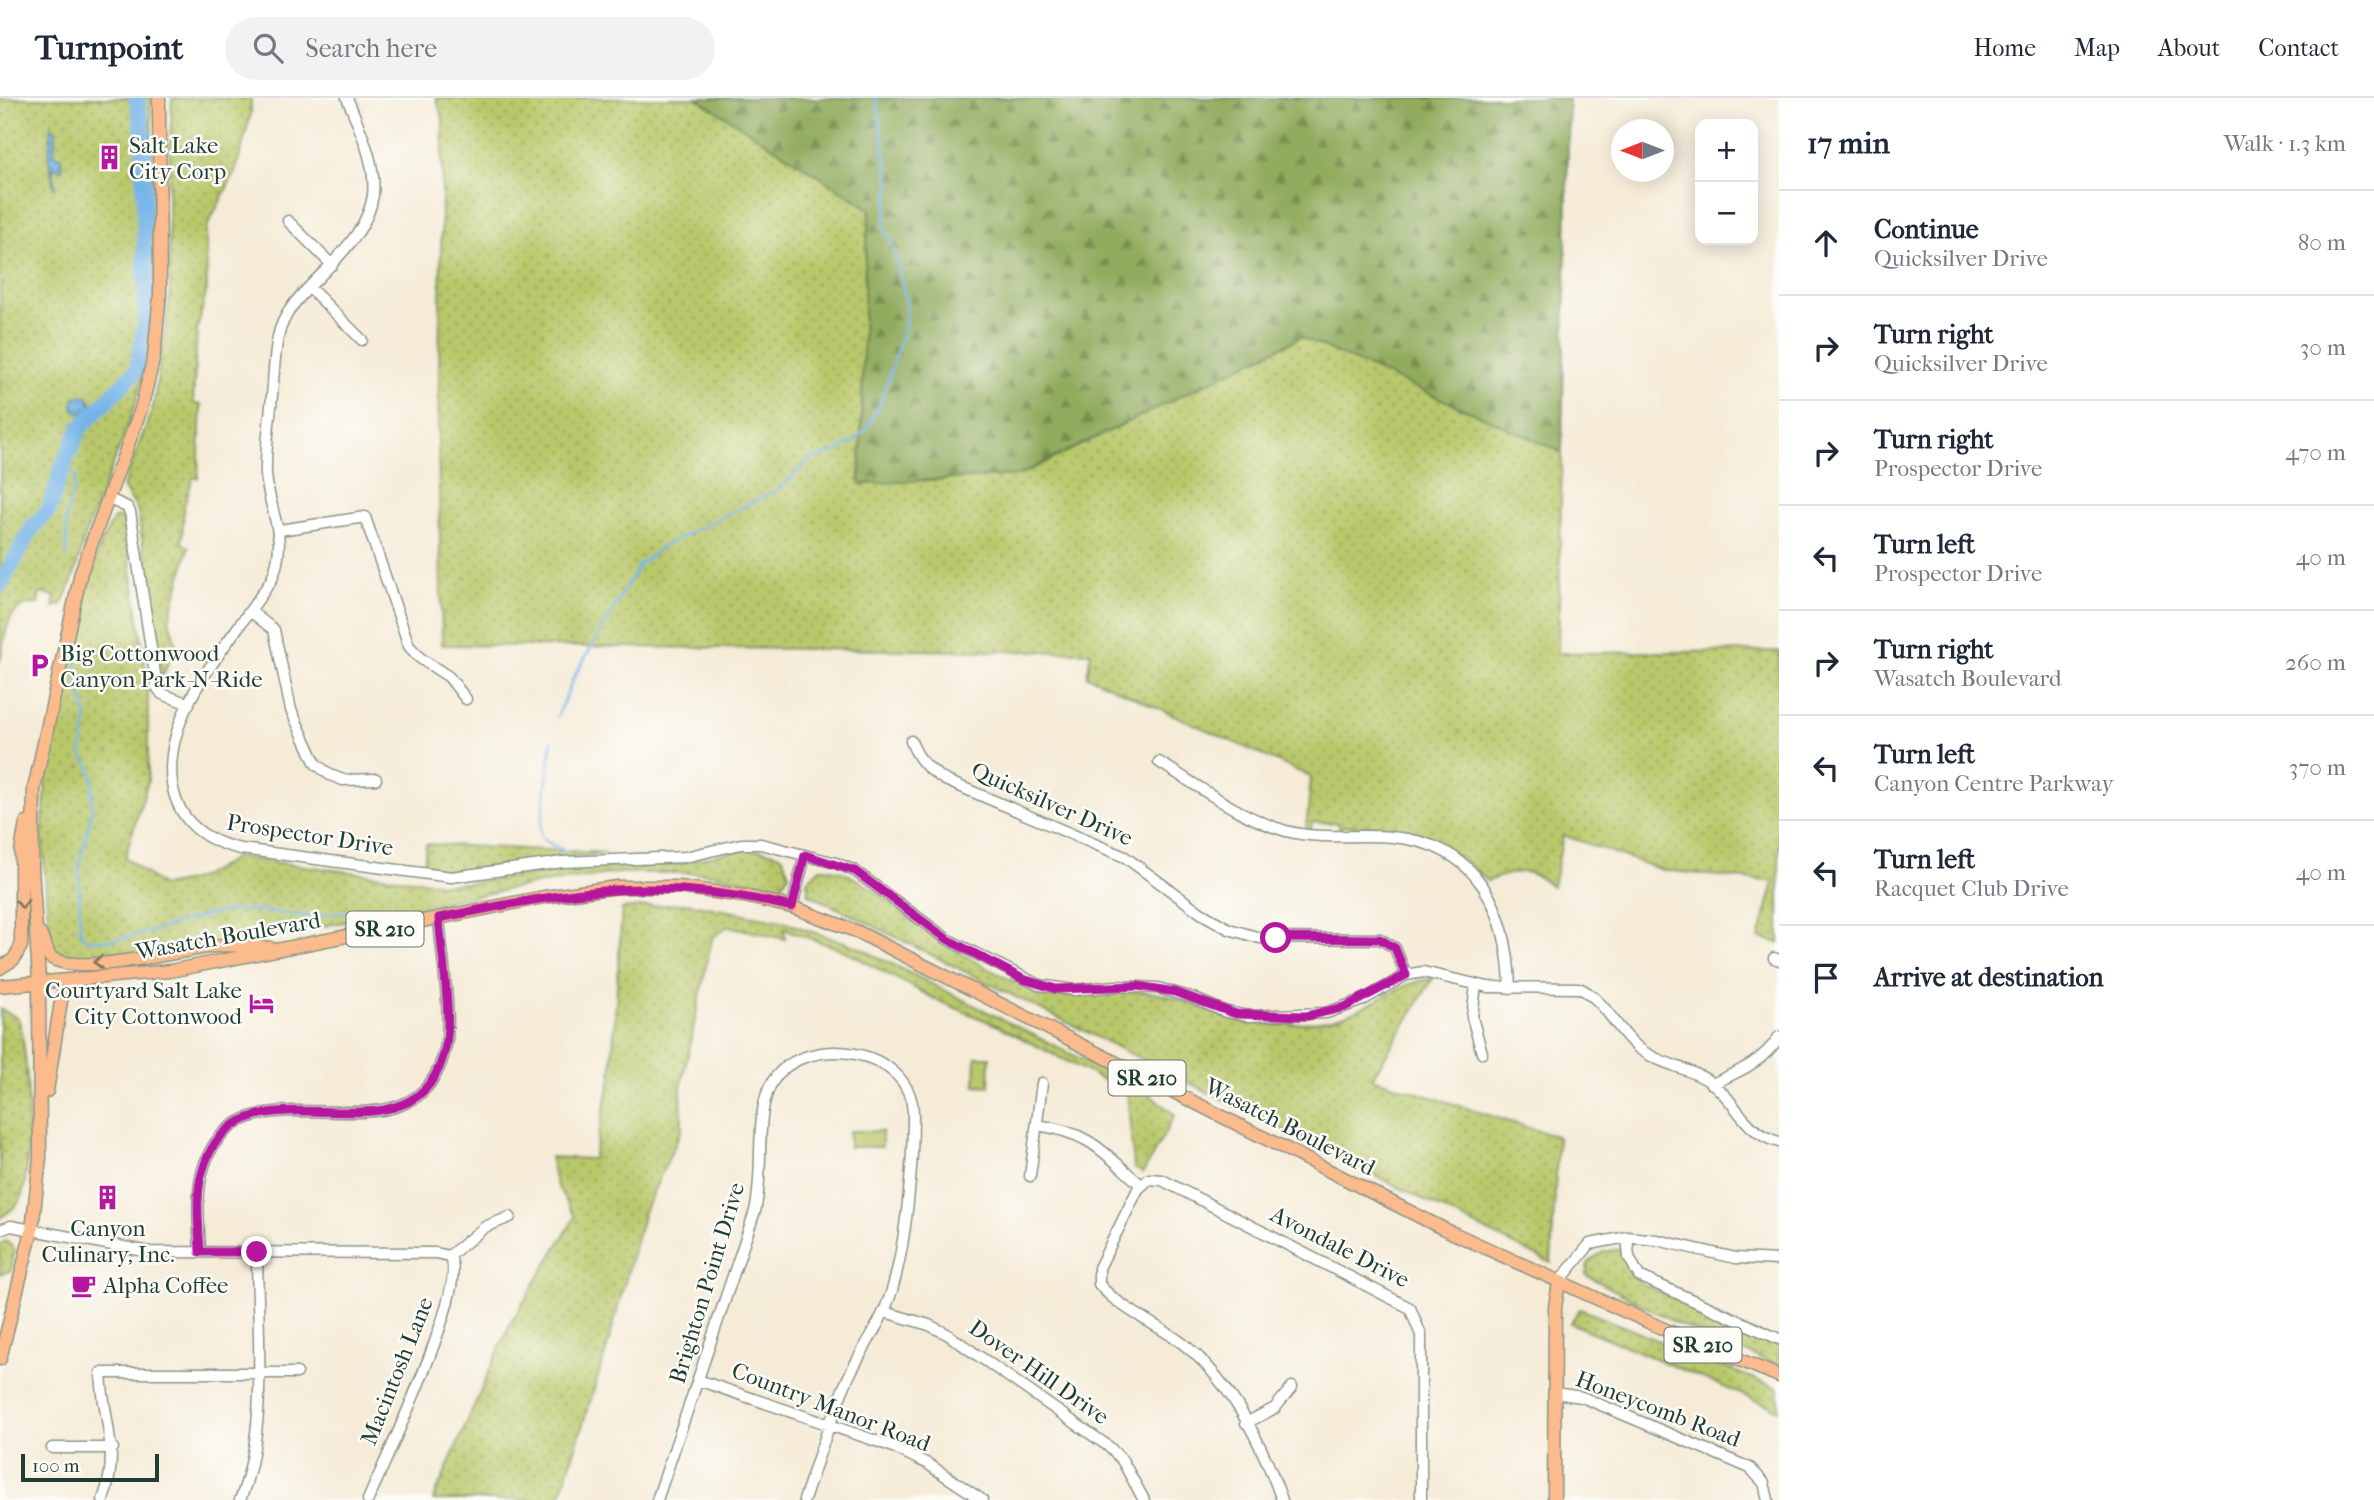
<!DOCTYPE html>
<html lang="en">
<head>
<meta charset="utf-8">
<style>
	:root { --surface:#fff; --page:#f2f2f3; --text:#1f2937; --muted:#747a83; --line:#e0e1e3 }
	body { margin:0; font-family:"IM FELL French Canon",serif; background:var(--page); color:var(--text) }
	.controls { position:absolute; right:21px; top:21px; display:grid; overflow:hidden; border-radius:14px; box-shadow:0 4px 18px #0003 }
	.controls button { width:63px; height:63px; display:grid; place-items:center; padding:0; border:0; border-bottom:2px solid var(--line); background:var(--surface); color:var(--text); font:35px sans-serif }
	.compass { position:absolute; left:1611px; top:21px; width:63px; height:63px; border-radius:50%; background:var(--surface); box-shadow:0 4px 18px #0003; rotate:270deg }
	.scale { position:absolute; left:21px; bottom:18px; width:138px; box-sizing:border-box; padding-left:7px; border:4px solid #1f3d34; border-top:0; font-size:19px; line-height:24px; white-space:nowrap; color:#1f3d34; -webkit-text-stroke:5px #fdfcf7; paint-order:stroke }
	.stop { position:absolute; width:21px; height:21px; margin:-16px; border:5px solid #b5179e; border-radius:50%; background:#fff }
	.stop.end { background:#b5179e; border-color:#fff; box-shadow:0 2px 7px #0008 }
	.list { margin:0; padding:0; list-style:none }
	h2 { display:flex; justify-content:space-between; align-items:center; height:91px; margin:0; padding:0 28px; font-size:30px }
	h2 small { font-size:23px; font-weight:400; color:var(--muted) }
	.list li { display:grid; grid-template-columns:46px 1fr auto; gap:21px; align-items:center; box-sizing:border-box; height:105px; padding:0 28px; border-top:2px solid var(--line) }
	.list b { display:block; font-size:26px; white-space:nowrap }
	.list p { margin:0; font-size:23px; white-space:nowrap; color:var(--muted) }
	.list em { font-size:23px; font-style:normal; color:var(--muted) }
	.icon { flex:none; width:38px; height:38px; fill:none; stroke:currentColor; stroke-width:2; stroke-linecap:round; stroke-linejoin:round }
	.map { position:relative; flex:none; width:1779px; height:1402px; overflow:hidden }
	header { display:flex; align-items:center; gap:42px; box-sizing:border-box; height:98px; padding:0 35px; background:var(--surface); border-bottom:2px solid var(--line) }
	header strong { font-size:33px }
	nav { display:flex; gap:38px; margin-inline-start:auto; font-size:24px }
	.search { width:490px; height:63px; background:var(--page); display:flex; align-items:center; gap:18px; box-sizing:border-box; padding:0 24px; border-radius:38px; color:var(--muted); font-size:26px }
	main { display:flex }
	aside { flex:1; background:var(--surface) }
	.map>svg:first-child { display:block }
	.grass { fill:url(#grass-dots); stroke:#6c824f; stroke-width:2; fill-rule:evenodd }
	.forest { fill:url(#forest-firs); stroke:#587449; stroke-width:2 }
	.pitch { fill:#b9c86a; stroke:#6c824f; stroke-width:2 }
	.water { fill:url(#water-rules); stroke:#4a788e; stroke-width:2 }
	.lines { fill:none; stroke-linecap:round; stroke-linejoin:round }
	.stream { stroke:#74b4e8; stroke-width:2.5 }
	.river { stroke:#74b4e8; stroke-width:16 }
	.minor-casing { stroke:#8a9486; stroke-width:13 }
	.major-casing { stroke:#8a9486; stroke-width:15 }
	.minor { stroke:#fff; stroke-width:10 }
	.major { stroke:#fbbb8d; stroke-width:12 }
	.oneway { stroke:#82765c }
	.route { stroke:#b5179e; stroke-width:9 }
	.labels { text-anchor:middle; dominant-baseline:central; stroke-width:5; stroke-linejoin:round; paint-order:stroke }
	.shield { fill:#fdfcf7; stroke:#62766e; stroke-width:2 }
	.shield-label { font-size:21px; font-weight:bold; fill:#1f3d34 }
	.poi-label { font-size:23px; fill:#1f3d34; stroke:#fdfcf7; text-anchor:start }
	.street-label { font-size:23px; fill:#1f3d34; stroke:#fdfcf7 }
</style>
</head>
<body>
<header>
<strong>Turnpoint</strong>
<div class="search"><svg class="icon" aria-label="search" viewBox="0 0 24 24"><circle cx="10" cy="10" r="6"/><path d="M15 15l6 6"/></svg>Search here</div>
<nav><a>Home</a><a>Map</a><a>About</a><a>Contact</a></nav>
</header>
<main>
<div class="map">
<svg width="1779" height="1402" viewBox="0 0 1779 1402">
	<defs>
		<pattern id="grass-dots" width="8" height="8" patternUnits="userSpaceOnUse" patternTransform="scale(1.75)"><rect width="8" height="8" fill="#b9c86a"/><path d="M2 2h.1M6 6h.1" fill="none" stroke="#96a458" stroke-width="1.8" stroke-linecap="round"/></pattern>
		<pattern id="forest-firs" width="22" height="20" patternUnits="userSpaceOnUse" patternTransform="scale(1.75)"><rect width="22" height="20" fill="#92ac5e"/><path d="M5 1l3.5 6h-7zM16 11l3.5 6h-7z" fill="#778d4e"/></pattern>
		<pattern id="water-rules" width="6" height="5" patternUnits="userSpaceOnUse" patternTransform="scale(1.75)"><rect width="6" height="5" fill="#74b4e8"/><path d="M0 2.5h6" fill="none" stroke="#5f94bd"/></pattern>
	</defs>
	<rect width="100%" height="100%" fill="#fdfcf7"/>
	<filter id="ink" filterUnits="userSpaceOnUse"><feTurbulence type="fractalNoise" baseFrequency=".0143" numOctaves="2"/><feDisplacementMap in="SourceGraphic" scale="14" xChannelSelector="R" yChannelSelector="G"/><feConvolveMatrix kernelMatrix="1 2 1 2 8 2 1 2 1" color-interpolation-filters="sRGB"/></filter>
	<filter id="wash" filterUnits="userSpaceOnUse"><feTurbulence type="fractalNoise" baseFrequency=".00686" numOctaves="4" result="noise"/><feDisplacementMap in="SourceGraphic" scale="28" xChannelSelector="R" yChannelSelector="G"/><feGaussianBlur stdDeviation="1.57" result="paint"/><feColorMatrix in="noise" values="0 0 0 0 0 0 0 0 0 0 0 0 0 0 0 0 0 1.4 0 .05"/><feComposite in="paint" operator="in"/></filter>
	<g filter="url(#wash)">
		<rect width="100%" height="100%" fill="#f5ebd7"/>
		<!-- grass -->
		<path class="grass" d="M 0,0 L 135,0 L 133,6 L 144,6 L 144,0 L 151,0 C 152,81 163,182 147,261 C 136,318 109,373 89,427 C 80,449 74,489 61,507 L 53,509 L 55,498 L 40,495 L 38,506 C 5,504 5,540 0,564 ZM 51,28 L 55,34 L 53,56 L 60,60 L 53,69 L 54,91 L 49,62 Z
			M 172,0 L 251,0 L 251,15 L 236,72 L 206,131 L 207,191 L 197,232 L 193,305 L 201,307 L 198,380 L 193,380 L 184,408 L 182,445 L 189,449 L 169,522 L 176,546 L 162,580 L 138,413 L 123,389 L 153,309 L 170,199 L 168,96 Z
			M 436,0 L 697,0 L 870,111 L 865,164 L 860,386 L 1020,377 L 1301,239 L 1562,354 L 1558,555 L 1779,553 L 1779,845 L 1759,840 L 1774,784 L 1662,772 L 1563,737 L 1553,789 C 1527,767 1517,773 1487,783 C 1458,753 1424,734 1381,732 L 1381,728 L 1343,728 L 1340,732 L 1337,725 L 1312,724 L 1311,732 L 1306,732 L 1311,679 L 1087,578 L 1091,554 L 442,547 L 438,342 L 443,21 Z
			M 118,419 L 124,422 L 148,587 L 148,683 L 125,759 L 162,788 C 192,784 211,777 235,759 L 444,786 C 485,786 525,776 566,772 C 598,768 631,770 663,768 C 701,765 747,739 783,759 L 789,776 L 780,789 L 706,775 L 618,775 L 536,786 L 263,840 L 129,859 L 58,860 L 50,848 L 42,740 L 46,680 L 84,496 L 101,445 L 114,420 Z
			M 426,746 L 606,755 L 459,773 L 424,770 Z
			M 820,770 C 858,768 904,820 936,840 C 966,859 1001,880 1035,892 C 1072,904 1107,890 1145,894 C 1177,896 1205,913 1236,922 C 1259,929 1306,926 1331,921 C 1368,913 1395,885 1433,880 L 1372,980 L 1558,1039 L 1551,1165 L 809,796 L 807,783 Z
			M 686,805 L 781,823 L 858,849 L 1145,993 L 1175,1017 L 1143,1075 L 1134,1070 L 1127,994 L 996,927 L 937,902 L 843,852 L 784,831 L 785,841 L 728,828 L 712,840 L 681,990 L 682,1031 L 644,1114 L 607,1250 L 559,1402 L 433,1402 L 509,1228 L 575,1119 L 556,1086 L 550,1059 L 593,1061 L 611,980 L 622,811 Z
			M 0,911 L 18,920 C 29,952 34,1072 20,1102 C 16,1110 7,1115 0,1120 Z
			M 6,1143 L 15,1152 L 11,1173 L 0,1176 L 0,1146 Z
			M 1622,1151 L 1627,1169 L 1642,1186 L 1779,1246 L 1779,1268 L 1676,1225 L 1586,1177 L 1588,1165 L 1603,1154 Z
			M 70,1154 L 88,1157 L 87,1168 L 69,1167 Z
			M 1580,1211 L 1779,1291 L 1779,1312 L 1570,1225 Z"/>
		<!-- forest -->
		<path class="forest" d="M 697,0 L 1569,0 L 1562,354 L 1301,239 L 1019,377 L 860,386 L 865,164 L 870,111 Z"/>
		<!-- pitch -->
		<path class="pitch" d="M 976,959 L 990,959 L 989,988 L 975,987 Z
			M 849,1033 L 882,1033 L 882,1049 L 849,1049 Z"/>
		<!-- water -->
		<path class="water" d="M 51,28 L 56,32 L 54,56 L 61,60 L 62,71 L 53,69 L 55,92 L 49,62 Z
			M73 306a9 9 0 1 1 18 0a9 9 0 1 1-18 0Z"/>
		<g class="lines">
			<!-- stream -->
			<path class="stream" d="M 131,0 L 137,18
				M 142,0 L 143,36
				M 62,372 L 73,375 L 76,380 L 66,420 L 67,459
				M 80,528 L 83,531 L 75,571 L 87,620 L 81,656 L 90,669 L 93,681 L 91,718 L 79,766 L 80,832 L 83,839 C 115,853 191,817 226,813 C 253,810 280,816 307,818 C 326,819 342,811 361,814
				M 557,619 L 574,579 L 639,467 L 663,448 L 781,390 L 812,360 L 831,356 L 854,343 L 866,332 L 882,301 L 904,231 L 907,206 L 892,145 L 884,128 L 890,88 L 876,0
				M 552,643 L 540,735 L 544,742 L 566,754"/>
			<!-- river -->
			<path class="river" d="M 0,488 L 32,430 L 49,412 L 62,370 L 80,330 L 137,272 L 146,222 L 143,36 L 137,0"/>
		</g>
	</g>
	<g filter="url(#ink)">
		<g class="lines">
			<defs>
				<path id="minor" d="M 347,0 C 386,90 387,112 316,182 C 299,199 283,215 278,239 C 274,258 274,278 272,297 C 270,323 265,351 266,377 C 270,418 289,438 272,481 C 248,518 219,552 196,591 C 159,654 155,732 241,751 L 451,779 L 563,764 L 685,759 L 741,746 L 761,746 L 836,765 L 855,773 L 947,841 L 1039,887 L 1074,892 L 1116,888 L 1158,890 L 1193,900 L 1223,913 L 1248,918 L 1326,915 L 1363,902 L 1406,877 L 1423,874 L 1488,889 L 1579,890 C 1604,901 1615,929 1635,947 C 1657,967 1688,968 1712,985 C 1738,1005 1744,1035 1779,1044
					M 288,123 L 332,167
					M 309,189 L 362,242
					M 109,401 L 127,409 L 130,414 L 157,589 L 162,596 L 189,606
					M 280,432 L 365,419 L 409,548 L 420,560 L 449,579 L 466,601
					M 250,513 L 274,532 L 291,612 L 316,666 L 330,677 L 343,682 L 376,681
					M 911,643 C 918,662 928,671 945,682 L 1125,759 L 1201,815 L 1229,831 L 1260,840 L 1380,841 L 1395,850 L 1406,877
					M 1159,664 C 1199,688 1240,720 1286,733 C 1320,742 1357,736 1392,739 C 1479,746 1508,813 1510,890
					M 792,809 L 805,757
					M 1774,860 L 1779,862
					M 1476,887 L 1472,919 L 1482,955
					M 1712,986 C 1738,974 1763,964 1779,939
					M 1037,1027 C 1091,1035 1102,1053 1141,1087
					M 1030,1078 L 1042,985
					M 0,1132 L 11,1128 L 150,1154 L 436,1155 L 449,1158
					M 1627,1139 L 1629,1159 L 1639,1178 L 1779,1241
					M 200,1154 C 199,1129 196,1099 202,1075 C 236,943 418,1086 446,947 C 452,918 441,852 439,820
					M 449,1158 L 485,1129 L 510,1119
					M 1559,1184 L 1590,1146 L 1627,1139 L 1657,1142 L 1736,1160 L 1779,1162
					M 885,1214 L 929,1227 L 947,1236 L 1108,1348 L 1122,1362 L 1144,1402
					M 698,1282 L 891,1348 L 928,1366 L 982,1402
					M 1554,1295 L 1582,1299 L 1750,1370 L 1764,1385 L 1768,1402
					M 1246,1325 L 1275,1310 L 1292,1289
					M 52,1350 L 113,1350
					M 103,1402 C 121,1353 103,1323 101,1275 L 297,1275
					M 240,1402 C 269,1331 257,1231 257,1154
					M 368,1402 C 383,1366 472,1183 449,1158
					M 657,1402 L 755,1113 C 765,1074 753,1013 773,983 C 804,934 914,948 913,1018 C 913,1068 906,1145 892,1192 C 882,1226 859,1254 845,1287 C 829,1324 817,1364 804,1402
					M 1282,1402 C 1261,1343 1229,1279 1178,1242 C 1155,1226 1115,1207 1099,1186 L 1099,1170 L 1138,1091 L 1149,1081 L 1162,1082 L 1410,1210 L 1421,1237 L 1421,1402"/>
				<path id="major" d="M 40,836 L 50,859 C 79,880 189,849 226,847 C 241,847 255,849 270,850
					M 0,870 L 14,861 L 21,848 L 21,753 L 26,725
					M 0,888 L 170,873 L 544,799 L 617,789 L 679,789 L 744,798 L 792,809 L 858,834 L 1442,1130 L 1666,1232 L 1779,1278
					M 47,993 L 62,897 L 80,880
					M 0,1261 L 32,1132 L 40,1060 L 39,883 L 32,768 L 34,691 L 81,474 L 141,311 L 154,258 L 160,196 L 159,0
					M 1554,1402 L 1555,1209 L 1559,1184"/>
			</defs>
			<!-- minor casing -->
			<use href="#minor" class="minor-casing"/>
			<!-- major casing -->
			<use href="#major" class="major-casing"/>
			<!-- minor -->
			<use href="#minor" class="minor"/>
			<!-- major -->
			<use href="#major" class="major"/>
		</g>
		<!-- one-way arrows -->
		<defs><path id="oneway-chevron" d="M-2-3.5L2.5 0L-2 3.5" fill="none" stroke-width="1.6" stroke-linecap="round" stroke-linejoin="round" transform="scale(1.75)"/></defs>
		<g class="oneway">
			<use href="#oneway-chevron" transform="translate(22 806) rotate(88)"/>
			<use href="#oneway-chevron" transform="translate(98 864) rotate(178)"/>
		</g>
	</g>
	<g class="lines" filter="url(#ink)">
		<!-- route -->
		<path class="route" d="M 257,1154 L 200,1154 C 199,1129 195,1099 202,1075 C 236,943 418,1086 446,947 C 452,918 441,852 439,820 C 573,793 656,776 792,809 L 805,757 L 855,773 L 947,841 L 1023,881 L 1056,891 L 1138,888 L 1175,894 L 1236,916 L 1307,918 L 1345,909 L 1406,877 L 1395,850 L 1380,841 L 1276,840"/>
	</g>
	<!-- icons -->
	<defs>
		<symbol id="building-bare" viewBox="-9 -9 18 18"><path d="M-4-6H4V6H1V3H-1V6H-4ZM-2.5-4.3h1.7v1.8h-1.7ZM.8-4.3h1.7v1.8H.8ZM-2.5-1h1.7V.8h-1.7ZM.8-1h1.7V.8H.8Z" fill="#b5179e" stroke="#fdfcf7" stroke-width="2.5" paint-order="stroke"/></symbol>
		<symbol id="parking-bare" viewBox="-9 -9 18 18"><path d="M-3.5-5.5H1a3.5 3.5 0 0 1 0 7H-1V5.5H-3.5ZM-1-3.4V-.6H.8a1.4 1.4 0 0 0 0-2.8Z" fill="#b5179e" stroke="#fdfcf7" stroke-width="2.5" paint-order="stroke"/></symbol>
		<symbol id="hotel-bare" viewBox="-9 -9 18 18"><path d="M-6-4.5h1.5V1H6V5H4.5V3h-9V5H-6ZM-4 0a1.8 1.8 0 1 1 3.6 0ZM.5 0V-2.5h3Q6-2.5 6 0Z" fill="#b5179e" stroke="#fdfcf7" stroke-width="2.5" paint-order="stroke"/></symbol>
		<symbol id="cafe-bare" viewBox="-9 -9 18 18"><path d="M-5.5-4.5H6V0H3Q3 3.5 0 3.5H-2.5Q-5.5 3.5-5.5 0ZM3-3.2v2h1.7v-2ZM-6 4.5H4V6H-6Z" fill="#b5179e" stroke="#fdfcf7" stroke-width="2.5" paint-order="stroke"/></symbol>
	</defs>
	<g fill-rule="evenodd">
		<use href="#building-bare" x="92" y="42" width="35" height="35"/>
		<use href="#parking-bare" x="22" y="550" width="35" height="35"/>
		<use href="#hotel-bare" x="244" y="888" width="35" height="35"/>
		<use href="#building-bare" x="90" y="1082" width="35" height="35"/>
		<use href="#cafe-bare" x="66" y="1170" width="35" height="35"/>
	</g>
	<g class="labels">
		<!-- shield labels -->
		<g class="shield">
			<rect x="346.5" y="813.5" width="77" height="35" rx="5"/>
			<rect x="1108.5" y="962.5" width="77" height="35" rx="5"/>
			<rect x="1664.5" y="1229.5" width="77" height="35" rx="5"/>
		</g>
		<g class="shield-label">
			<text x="385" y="831">SR 210</text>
			<text x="1147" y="980">SR 210</text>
			<text x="1703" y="1247">SR 210</text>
		</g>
		<!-- poi labels -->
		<g class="poi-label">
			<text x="129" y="47">Salt Lake<tspan x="129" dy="26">City Corp</tspan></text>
			<text x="60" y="555">Big Cottonwood<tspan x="60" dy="26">Canyon Park-N-Ride</tspan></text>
			<text x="242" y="892" text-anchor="end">Courtyard Salt Lake<tspan x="242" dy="26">City Cottonwood</tspan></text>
			<text x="108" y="1130" text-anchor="middle">Canyon<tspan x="108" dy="26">Culinary, Inc.</tspan></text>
			<text x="103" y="1187">Alpha Coffee</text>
		</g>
		<!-- street labels -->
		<g class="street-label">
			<text transform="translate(1052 706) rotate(24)">Quicksilver Drive</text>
			<text transform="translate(310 737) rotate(9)">Prospector Drive</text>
			<text transform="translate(228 838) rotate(-10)">Wasatch Boulevard</text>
			<text transform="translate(1290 1029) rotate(27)">Wasatch Boulevard</text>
			<text transform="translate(1340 1149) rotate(27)">Avondale Drive</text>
			<text transform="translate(707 1185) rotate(-73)">Brighton Point Drive</text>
			<text transform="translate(397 1273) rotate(-68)">Macintosh Lane</text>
			<text transform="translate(1039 1274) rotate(35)">Dover Hill Drive</text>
			<text transform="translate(831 1309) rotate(21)">Country Manor Road</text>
			<text transform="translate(1658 1311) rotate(21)">Honeycomb Road</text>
		</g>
	</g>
</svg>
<div class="controls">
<button>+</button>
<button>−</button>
</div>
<svg class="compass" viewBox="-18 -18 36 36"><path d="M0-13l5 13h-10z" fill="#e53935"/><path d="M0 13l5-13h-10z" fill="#747a83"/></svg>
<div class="scale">100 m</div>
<div class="stop" style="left:1276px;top:840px"></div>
<div class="stop end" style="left:257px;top:1154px"></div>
</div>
<aside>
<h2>17 min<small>Walk · 1.3 km</small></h2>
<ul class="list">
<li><svg class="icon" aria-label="ahead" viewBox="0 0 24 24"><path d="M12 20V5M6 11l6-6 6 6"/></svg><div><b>Continue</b><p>Quicksilver Drive</p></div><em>80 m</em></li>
<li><svg class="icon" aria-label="right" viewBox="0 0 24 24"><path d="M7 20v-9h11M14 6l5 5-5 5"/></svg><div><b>Turn right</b><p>Quicksilver Drive</p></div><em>30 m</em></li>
<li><svg class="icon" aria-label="right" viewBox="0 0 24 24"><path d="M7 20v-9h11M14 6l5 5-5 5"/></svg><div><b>Turn right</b><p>Prospector Drive</p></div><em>470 m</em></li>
<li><svg class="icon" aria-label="left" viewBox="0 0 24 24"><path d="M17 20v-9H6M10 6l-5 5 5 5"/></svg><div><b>Turn left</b><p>Prospector Drive</p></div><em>40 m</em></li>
<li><svg class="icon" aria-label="right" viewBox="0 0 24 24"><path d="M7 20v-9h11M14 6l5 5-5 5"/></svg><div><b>Turn right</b><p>Wasatch Boulevard</p></div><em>260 m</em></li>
<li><svg class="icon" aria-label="left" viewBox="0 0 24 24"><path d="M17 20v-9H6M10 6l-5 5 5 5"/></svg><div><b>Turn left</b><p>Canyon Centre Parkway</p></div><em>370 m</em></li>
<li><svg class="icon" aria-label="left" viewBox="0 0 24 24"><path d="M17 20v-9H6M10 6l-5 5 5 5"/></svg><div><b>Turn left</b><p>Racquet Club Drive</p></div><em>40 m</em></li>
<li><svg class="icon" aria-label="arrive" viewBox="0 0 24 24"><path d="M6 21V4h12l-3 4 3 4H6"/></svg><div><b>Arrive at destination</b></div></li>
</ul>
</aside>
</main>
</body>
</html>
